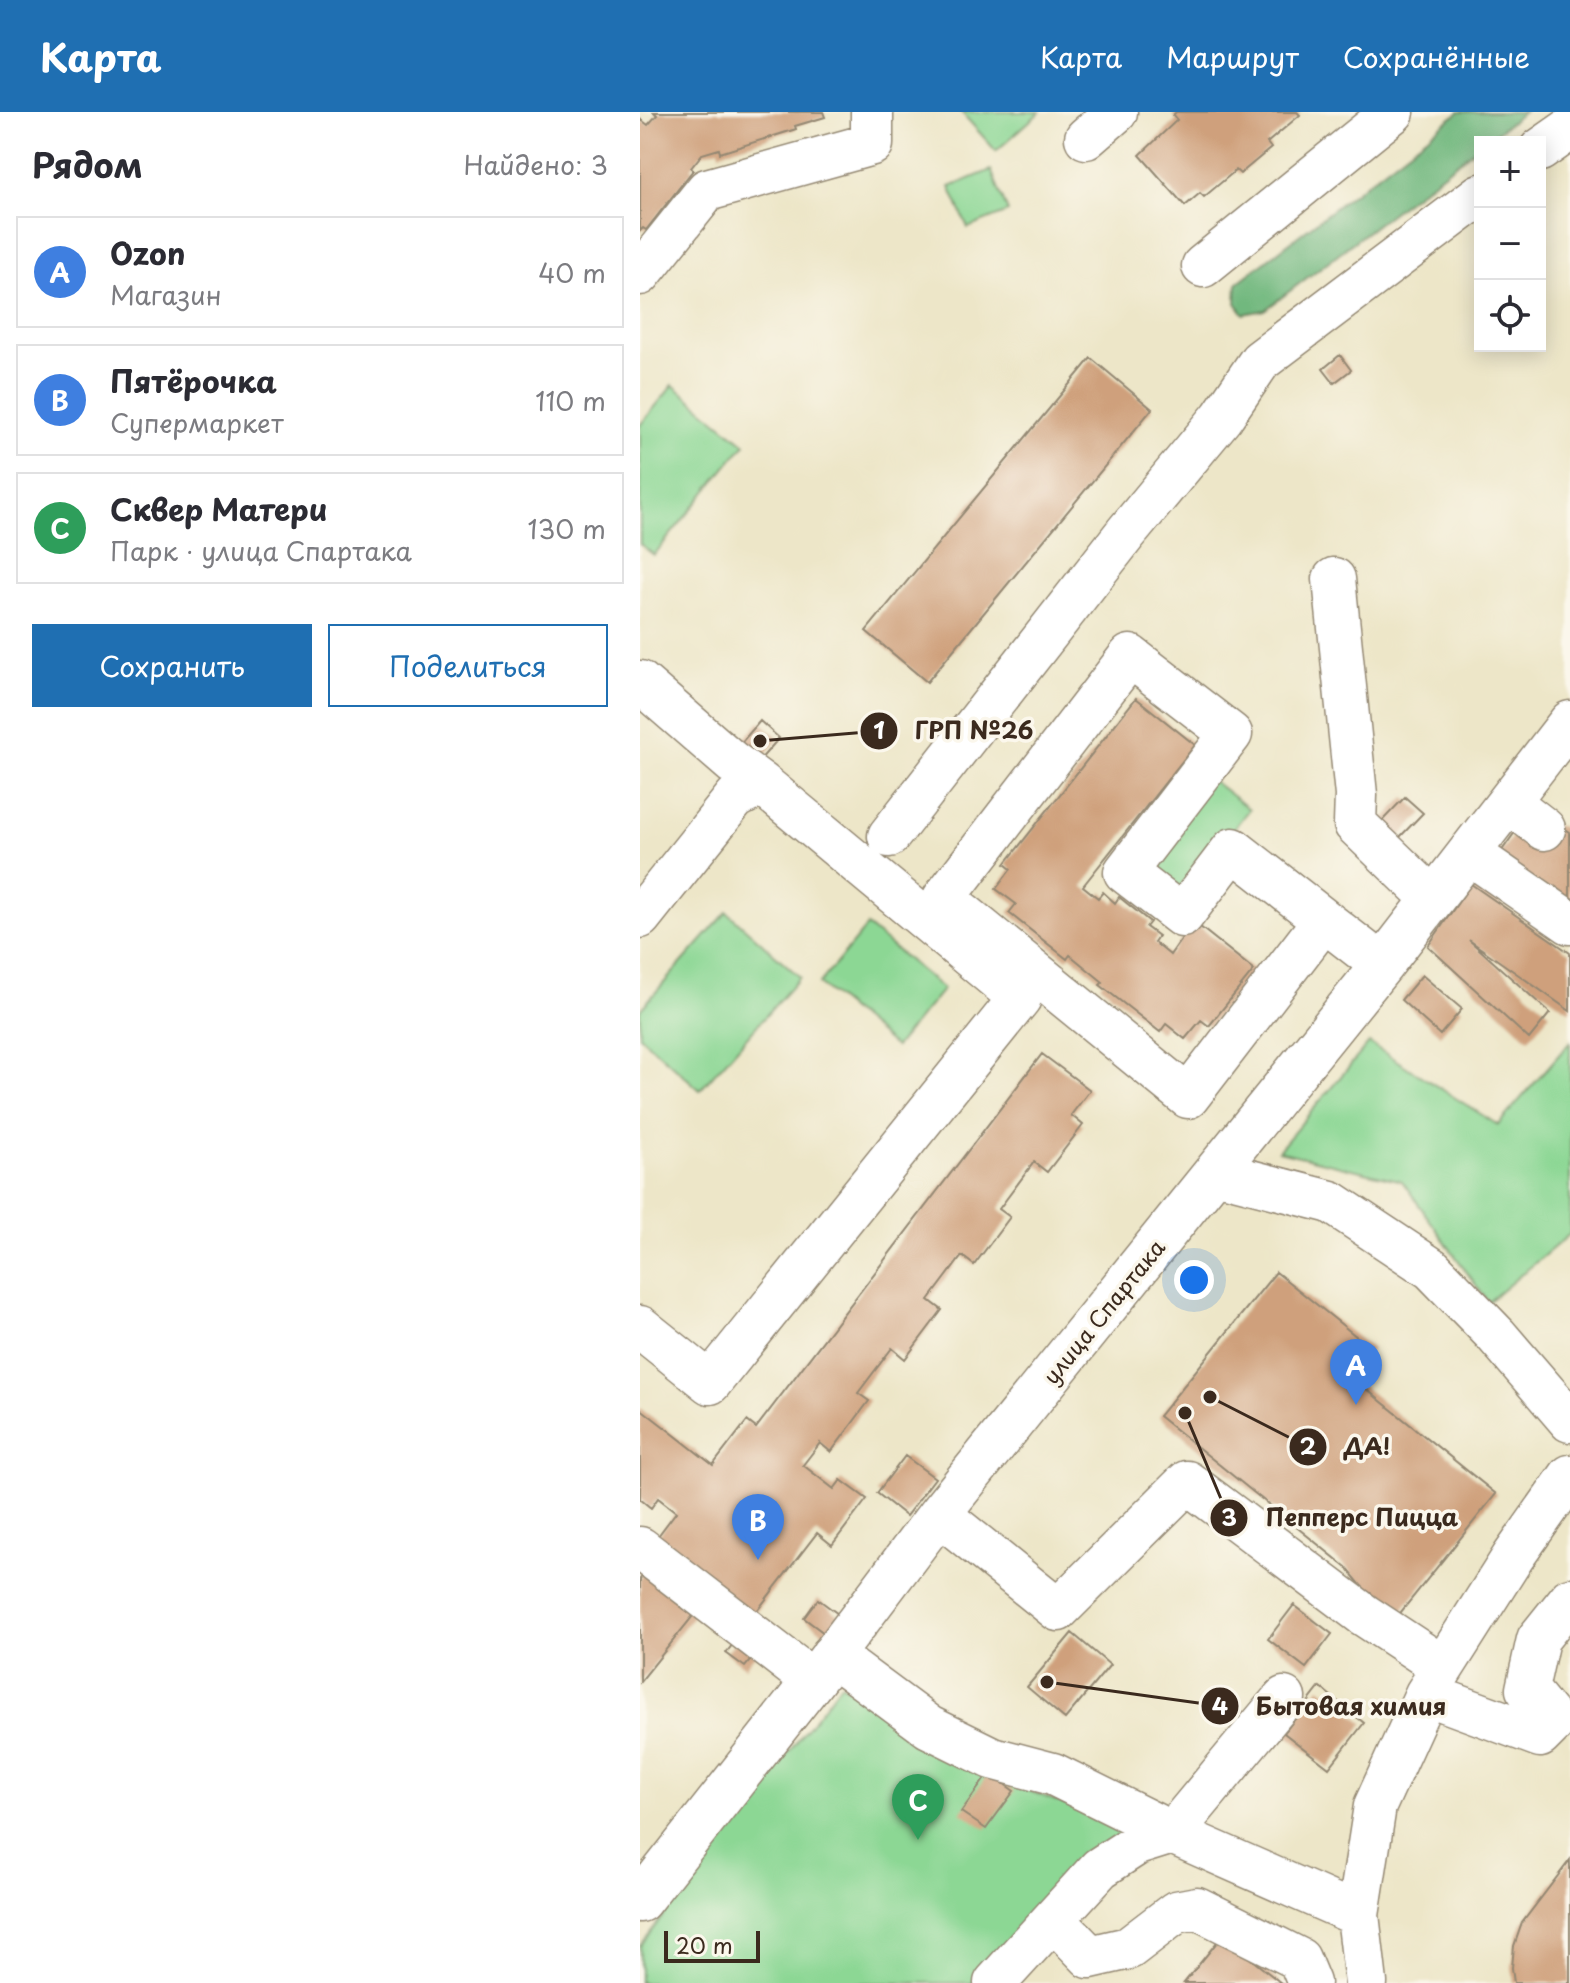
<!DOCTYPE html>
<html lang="ru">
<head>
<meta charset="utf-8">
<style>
	:root { --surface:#fff; --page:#f7f7f7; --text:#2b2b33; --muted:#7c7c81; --line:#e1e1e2; --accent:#1f6fb2 }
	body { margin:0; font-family:"Playpen Sans",sans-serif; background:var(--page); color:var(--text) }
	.controls { position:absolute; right:24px; top:24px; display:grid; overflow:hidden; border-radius:0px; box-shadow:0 4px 20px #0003 }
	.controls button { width:72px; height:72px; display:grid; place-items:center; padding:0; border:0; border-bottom:2px solid var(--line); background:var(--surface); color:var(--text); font:40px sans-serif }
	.scale { position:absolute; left:24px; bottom:20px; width:96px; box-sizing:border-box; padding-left:8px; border:4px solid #3b2a1e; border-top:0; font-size:22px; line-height:28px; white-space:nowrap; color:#3b2a1e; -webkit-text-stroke:6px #fbf7ec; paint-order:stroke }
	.you { position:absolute; left:554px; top:1168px; width:28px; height:28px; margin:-20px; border:6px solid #fff; border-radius:50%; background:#1a73e8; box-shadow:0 0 0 12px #1a73e833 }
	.badge { display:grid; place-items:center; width:52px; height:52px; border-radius:50%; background:var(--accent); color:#fff; font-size:26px; font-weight:700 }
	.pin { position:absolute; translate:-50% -66px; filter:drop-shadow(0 2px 4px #0008) }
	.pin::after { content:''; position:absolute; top:42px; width:28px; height:24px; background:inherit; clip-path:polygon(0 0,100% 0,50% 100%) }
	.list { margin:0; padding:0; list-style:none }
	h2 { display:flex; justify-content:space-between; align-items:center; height:104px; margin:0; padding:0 32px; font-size:34px }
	h2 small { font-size:26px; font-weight:400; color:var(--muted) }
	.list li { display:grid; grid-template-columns:52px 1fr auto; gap:24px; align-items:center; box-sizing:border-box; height:112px; margin:0 16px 16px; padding:0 16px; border:2px solid var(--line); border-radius:0px }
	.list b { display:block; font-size:30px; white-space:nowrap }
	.list p { margin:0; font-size:26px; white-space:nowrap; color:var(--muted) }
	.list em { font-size:26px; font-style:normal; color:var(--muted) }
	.actions { display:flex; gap:16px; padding:24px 32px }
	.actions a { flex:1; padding:18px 0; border:2px solid var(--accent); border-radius:0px; text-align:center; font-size:28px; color:var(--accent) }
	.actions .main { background:var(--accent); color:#fff }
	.icon { flex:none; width:44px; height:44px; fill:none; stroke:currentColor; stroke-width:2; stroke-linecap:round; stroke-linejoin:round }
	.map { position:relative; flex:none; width:930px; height:1871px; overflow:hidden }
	header { display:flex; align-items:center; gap:48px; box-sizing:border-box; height:112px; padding:0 40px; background:var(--accent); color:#fff }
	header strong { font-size:38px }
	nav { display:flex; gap:44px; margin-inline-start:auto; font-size:28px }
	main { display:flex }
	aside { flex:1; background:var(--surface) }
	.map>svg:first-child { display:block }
	.green { fill:#8cd794; stroke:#648059; stroke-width:2 }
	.forest { fill:#71b87e; stroke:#56714e; stroke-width:2 }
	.building { fill:#cfa07c }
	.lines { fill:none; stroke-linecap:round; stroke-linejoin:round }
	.minor-casing { stroke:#948873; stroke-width:45 }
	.minor { stroke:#fff; stroke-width:42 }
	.labels { text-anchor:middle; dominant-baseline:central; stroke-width:7; stroke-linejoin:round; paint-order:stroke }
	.street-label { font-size:22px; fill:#3b2a1e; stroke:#fbf7ec }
	.leader { fill:none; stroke:#3b2a1e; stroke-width:3 }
	.callout-dot { fill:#3b2a1e; stroke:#fbf7ec; stroke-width:3 }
	.mark-label { font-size:24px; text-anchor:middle; font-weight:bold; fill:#fff }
	.callout-label { font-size:24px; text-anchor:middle; font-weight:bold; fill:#3b2a1e; stroke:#fbf7ec; stroke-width:7; stroke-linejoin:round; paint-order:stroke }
</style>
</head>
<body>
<header>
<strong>Карта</strong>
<nav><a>Карта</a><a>Маршрут</a><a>Сохранённые</a></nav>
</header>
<main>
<aside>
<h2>Рядом<small>Найдено: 3</small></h2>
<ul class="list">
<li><span class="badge" style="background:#3f7fe0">A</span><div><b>Ozon</b><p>Магазин</p></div><em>40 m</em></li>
<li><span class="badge" style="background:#3f7fe0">B</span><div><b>Пятёрочка</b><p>Супермаркет</p></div><em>110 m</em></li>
<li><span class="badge" style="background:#2e9e5b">C</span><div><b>Сквер Матери</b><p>Парк · улица Спартака</p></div><em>130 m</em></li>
</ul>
<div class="actions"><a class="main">Сохранить</a><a>Поделиться</a></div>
</aside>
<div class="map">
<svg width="930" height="1871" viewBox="0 0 930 1871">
	<rect width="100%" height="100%" fill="#fbf7ec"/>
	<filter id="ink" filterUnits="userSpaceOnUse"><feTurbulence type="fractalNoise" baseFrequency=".0125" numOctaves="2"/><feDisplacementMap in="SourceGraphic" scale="16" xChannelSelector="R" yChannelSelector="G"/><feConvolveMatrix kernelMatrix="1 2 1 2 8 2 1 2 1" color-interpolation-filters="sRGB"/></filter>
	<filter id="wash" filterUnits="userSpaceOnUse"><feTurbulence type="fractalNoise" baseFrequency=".006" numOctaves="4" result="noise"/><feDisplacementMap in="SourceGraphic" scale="32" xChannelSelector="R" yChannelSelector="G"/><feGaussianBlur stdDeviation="1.8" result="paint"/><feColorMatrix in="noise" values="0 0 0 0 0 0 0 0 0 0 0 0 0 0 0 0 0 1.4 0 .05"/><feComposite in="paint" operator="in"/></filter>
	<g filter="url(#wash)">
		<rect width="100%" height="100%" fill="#ede6c8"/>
		<!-- green -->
		<path class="green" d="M 321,0 L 400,0 L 356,39 Z
			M 351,58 L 368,100 L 328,116 L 310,75 Z
			M 33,273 L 105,332 L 14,443 L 0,432 L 0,313 Z
			M 569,666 L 609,697 L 543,782 L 503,751 Z
			M 87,800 L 160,865 L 60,978 L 0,924 L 0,898 Z
			M 227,814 L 303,877 L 255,935 L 179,872 Z
			M 930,930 L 930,1122 L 848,1190 L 762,1069 L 638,1039 L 729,931 L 858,1013 Z
			M 201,1572 L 371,1672 L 493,1718 L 337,1871 L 0,1871 L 0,1834 Z"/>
		<!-- forest -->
		<path class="forest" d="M 819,0 L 884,0 L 844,30 L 840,30 L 840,33 L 625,198 L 604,202 L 596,191 L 597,171 Z"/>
		<g id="blocks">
			<!-- building -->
			<path class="building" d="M 14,0 L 183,0 L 185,5 L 155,14 L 156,17 L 80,41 L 79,37 L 62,42 L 51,56 L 53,58 L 6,118 L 3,116 L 0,119 L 0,7 L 8,13 L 17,3 Z
				M 536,0 L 657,0 L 660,3 L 627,31 L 631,36 L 600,62 L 596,58 L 564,85 L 560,81 L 545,94 L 500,43 L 537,8 L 533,3 Z
				M 700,243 L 711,258 L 694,271 L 683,257 Z
				M 451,246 L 512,297 L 287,570 L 226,519 Z
				M 496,586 L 555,633 L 443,774 L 458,786 L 463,780 L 475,791 L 479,785 L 510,810 L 506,815 L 518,824 L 514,830 L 530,843 L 542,826 L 538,823 L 550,807 L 614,858 L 569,914 L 561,908 L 545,927 L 526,912 L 520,920 L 460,873 L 463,870 L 430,843 L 427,847 L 369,801 L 376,792 L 356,777 L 371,757 L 365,752 Z
				M 120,609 L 139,626 L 119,649 L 100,632 Z
				M 765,685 L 783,701 L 757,728 L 740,711 Z
				M 880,713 L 921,714 L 930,720 L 930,799 L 856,747 Z
				M 831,772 L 930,841 L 930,899 L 829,828 L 910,901 L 889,927 L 788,834 Z
				M 782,863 L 822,897 L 800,923 L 761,888 Z
				M 402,942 L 450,978 L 431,1003 L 443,1013 L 407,1060 L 394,1050 L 359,1097 L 370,1105 L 334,1153 L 322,1144 L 289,1188 L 302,1198 L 265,1247 L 252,1236 L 218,1281 L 229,1289 L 191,1340 L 180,1331 L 163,1353 L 194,1377 L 201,1368 L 227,1387 L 192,1433 L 177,1421 L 113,1504 L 15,1428 L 36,1400 L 18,1386 L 11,1396 L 0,1387 L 0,1296 L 73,1353 L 107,1309 L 116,1316 Z
				M 636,1160 L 732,1237 L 710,1264 L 856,1382 L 761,1500 L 749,1508 L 706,1455 L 519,1304 Z
				M 265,1344 L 295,1366 L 266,1404 L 237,1381 Z
				M 6,1459 L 57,1499 L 0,1570 L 0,1467 Z
				M 178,1487 L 202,1505 L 188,1524 L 164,1506 Z
				M 654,1493 L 692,1522 L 666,1556 L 628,1527 Z
				M 432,1521 L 470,1553 L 425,1607 L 387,1575 Z
				M 100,1523 L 119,1538 L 105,1555 L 86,1541 Z
				M 680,1575 L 724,1611 L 689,1656 L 644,1621 Z
				M 349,1661 L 374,1679 L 346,1717 L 321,1700 Z
				M 930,1748 L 930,1871 L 874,1871 L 872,1856 L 874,1834 L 882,1811 Z
				M 582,1824 L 641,1871 L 544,1871 Z"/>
		</g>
	</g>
	<g filter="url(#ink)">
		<use href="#blocks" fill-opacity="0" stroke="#948873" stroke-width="2"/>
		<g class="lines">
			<defs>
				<path id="minor" d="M 446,26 L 476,0
					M 900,38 L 930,17
					M 563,154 L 753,0
					M 0,162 L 67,78 L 232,32 L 232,0
					M 694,467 L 716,683 L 715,712 L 793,787
					M 490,544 L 591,622 L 485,760 L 542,804 L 593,737 L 684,808 L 548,985 L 304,786 Z
					M 0,570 L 92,650 L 122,672 L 380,886 L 70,1271 L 0,1215
					M 869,690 L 904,717
					M 249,724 L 486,421 L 582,305 L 620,249 L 840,83
					M 829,741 L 930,811
					M 0,805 L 95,686 L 122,672
					M 684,808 L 742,853
					M 575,1060 L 691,1090 L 792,1157 L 856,1223 L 930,1309
					M 299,1402 L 418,1498 L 547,1370 L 724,1503 L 803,1555
					M 0,1436 L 173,1569
					M 192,1543 L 289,1615 L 352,1646 L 413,1662 L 532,1721 L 718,1803
					M 786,1582 L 900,1624 L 914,1610 L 887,1577 L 898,1527 L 930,1487
					M 0,1789 L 173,1569 L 299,1402 L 742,853 L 930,610
					M 414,1808 L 450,1845 L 489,1836 L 536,1800 L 557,1796 L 659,1847 L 669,1871
					M 355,1871 L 460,1756 L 497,1732 L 532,1721 L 644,1586
					M 726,1871 L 718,1803 L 735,1694 L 786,1582 L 873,1445 L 930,1364"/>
			</defs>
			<!-- minor casing -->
			<use href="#minor" class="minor-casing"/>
			<!-- minor -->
			<use href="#minor" class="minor"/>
		</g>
	</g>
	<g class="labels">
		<!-- street labels -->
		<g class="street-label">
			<text transform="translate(463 1199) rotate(-51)">улица Спартака</text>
		</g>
	</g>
	<!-- callouts -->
	<path class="leader" d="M120 629L239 619M570 1285L668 1335M545 1301L589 1406M407 1570L580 1594"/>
	<g class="callout-dot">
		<circle cx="120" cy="629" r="8"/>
		<circle cx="570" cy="1285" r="8"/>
		<circle cx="545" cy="1301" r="8"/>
		<circle cx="407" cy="1570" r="8"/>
		<circle cx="239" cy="619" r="20"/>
		<circle cx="668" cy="1335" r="20"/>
		<circle cx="589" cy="1406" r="20"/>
		<circle cx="580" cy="1594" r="20"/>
	</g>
	<g class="mark-label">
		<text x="239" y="627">1</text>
		<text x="668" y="1343">2</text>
		<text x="589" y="1414">3</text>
		<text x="580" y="1603">4</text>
	</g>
	<g class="callout-label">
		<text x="334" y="627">ГРП №26</text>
		<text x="727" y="1343">ДА!</text>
		<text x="722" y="1414">Пепперс Пицца</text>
		<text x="711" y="1603">Бытовая химия</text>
	</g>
</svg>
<div class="controls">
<button>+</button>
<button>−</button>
<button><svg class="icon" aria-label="locate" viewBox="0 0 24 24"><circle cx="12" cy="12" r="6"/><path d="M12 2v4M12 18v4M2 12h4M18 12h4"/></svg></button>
</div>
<div class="scale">20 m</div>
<div class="you"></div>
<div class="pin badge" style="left:716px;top:1293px;background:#3f7fe0">A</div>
<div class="pin badge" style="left:118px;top:1448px;background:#3f7fe0">B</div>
<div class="pin badge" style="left:278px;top:1728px;background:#2e9e5b">C</div>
</div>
</main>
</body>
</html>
